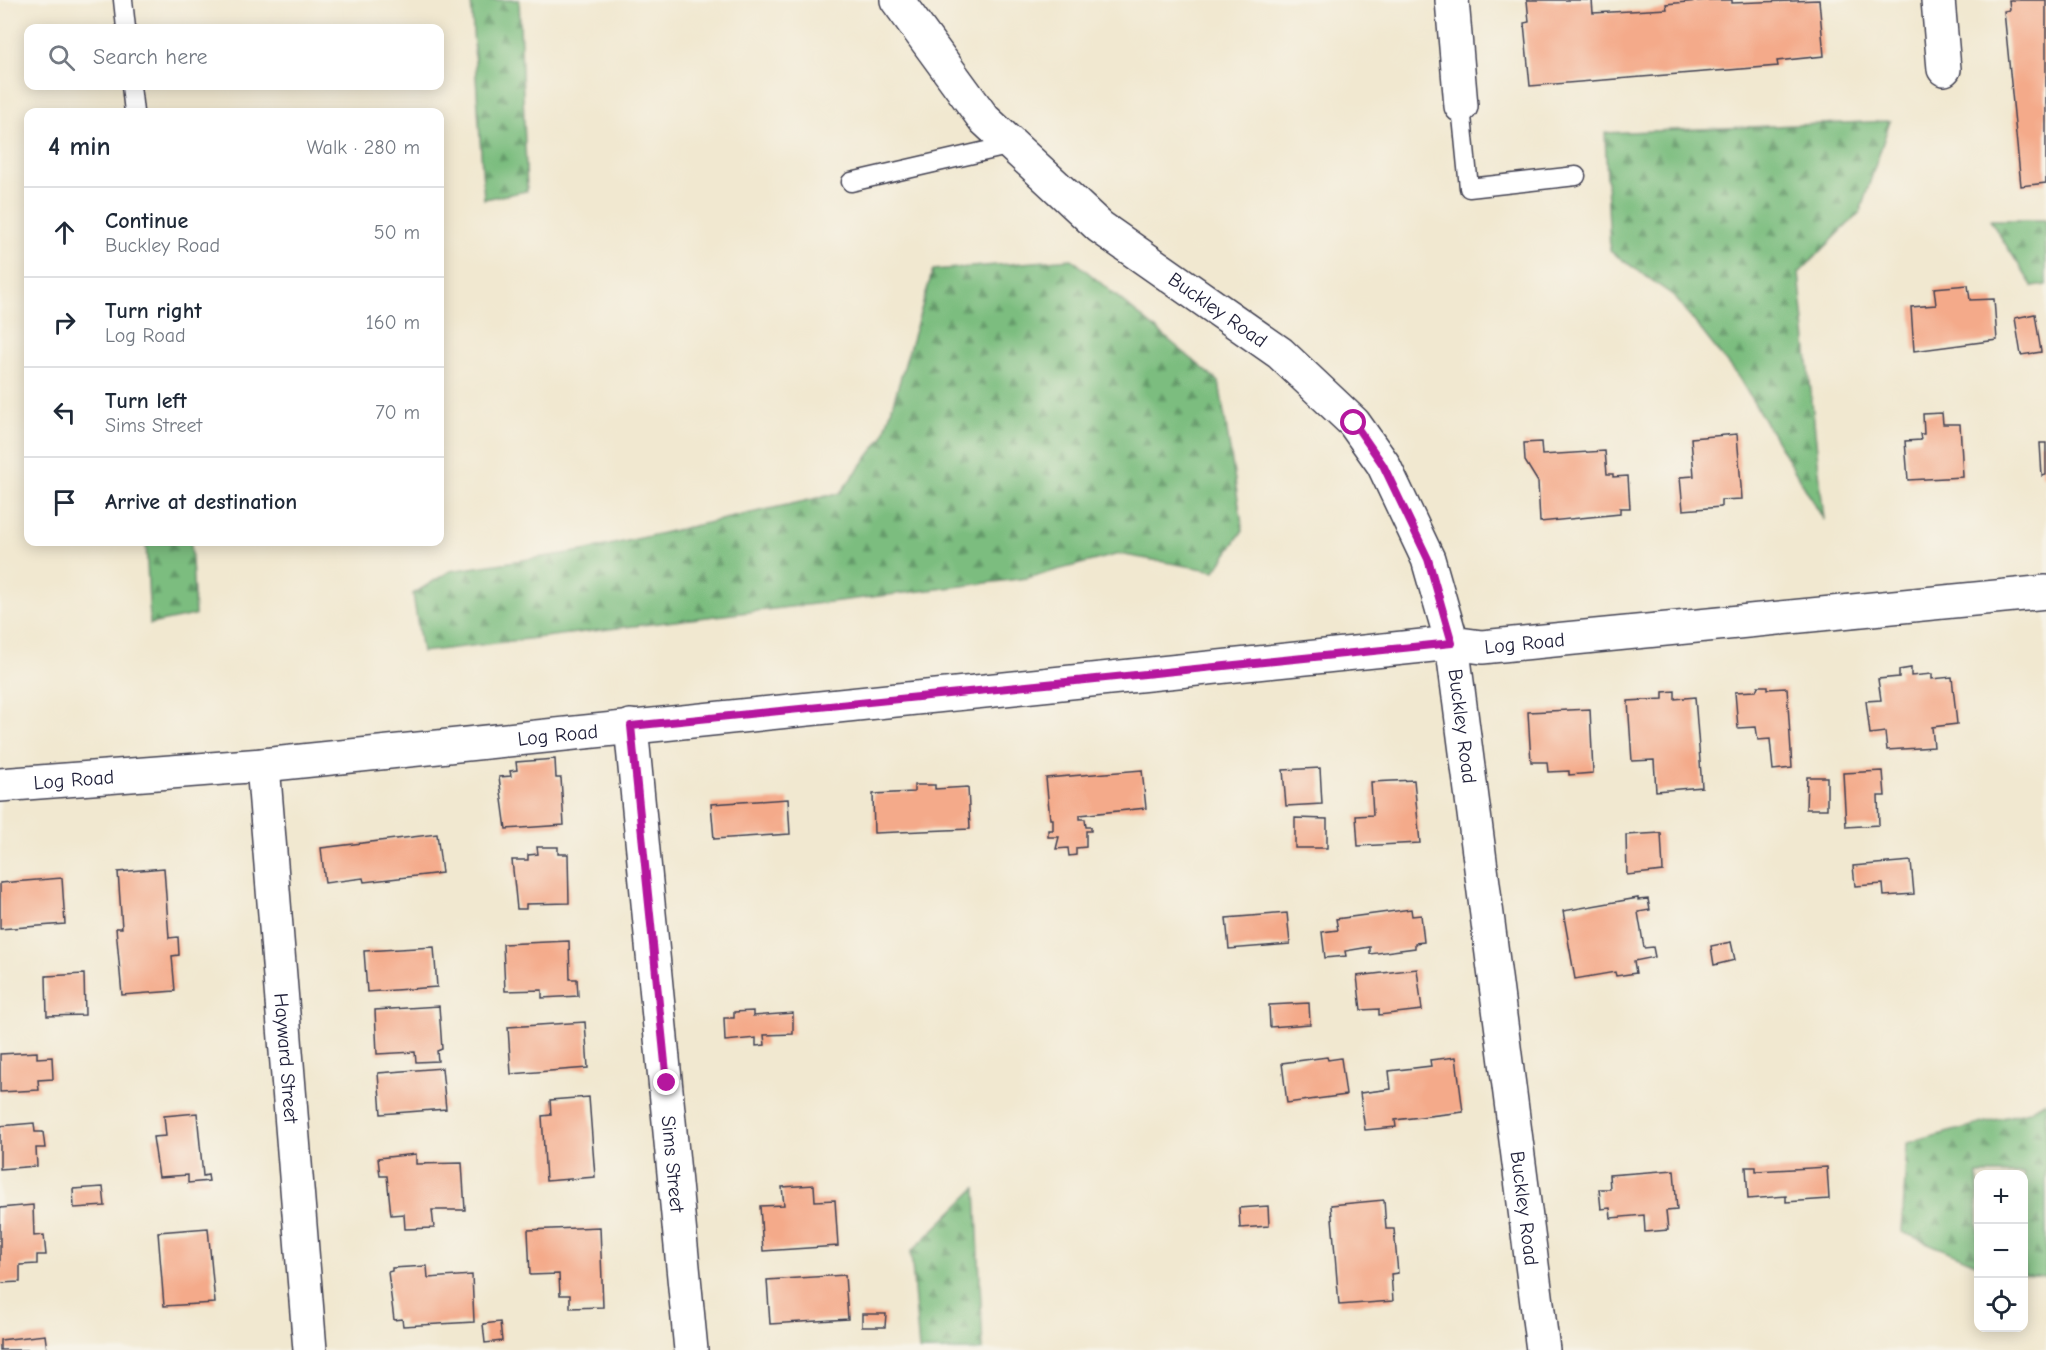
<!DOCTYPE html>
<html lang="en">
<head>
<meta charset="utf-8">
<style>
	:root { --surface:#fff; --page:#f2f2f3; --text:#1f2937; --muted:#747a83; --line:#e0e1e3 }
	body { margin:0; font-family:"Comic Neue",sans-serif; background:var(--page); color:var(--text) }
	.controls { position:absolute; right:18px; bottom:18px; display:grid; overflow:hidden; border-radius:12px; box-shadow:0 3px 15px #0003 }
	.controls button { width:54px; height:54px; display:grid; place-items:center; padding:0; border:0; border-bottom:2px solid var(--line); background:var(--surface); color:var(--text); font:30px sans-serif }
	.stop { position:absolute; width:18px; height:18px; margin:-14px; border:4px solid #b5179e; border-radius:50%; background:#fff }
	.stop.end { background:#b5179e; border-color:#fff; box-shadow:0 2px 6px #0008 }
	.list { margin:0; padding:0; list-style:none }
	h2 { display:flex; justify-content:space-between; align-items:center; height:78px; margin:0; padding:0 24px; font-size:26px }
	h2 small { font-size:20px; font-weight:400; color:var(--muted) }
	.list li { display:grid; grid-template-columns:39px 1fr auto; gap:18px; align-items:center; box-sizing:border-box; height:90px; padding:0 24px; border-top:2px solid var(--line) }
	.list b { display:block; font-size:22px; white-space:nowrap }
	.list p { margin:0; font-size:20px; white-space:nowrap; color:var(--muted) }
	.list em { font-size:20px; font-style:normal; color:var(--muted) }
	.icon { flex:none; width:33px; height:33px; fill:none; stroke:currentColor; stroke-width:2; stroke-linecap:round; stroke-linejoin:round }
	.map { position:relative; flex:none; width:2046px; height:1350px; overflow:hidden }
	.search { position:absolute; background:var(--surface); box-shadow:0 3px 15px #0003; left:24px; top:24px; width:420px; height:66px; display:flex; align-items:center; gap:15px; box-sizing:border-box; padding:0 21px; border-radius:12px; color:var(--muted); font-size:22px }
	.panel { position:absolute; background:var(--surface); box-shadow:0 3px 15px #0003; left:24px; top:108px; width:420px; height:438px; border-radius:12px }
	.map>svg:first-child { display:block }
	.forest { fill:url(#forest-firs); stroke:#4e705d; stroke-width:1.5 }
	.building { fill:#f4aa8a }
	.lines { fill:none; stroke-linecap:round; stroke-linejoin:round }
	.lane-casing { stroke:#414051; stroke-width:21 }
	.street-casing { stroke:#414051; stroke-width:36 }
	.secondary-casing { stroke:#414051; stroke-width:36 }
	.lane { stroke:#fff; stroke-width:18 }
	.street { stroke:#fff; stroke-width:33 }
	.secondary { stroke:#fff; stroke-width:33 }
	.route { stroke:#b5179e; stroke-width:8 }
	.labels { text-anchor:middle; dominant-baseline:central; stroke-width:4.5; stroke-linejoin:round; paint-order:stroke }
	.street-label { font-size:20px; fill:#22223b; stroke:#f7f3e8 }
</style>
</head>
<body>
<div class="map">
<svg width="2046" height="1350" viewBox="0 0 2046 1350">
	<defs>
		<pattern id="forest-firs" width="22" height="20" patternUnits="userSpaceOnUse" patternTransform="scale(1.5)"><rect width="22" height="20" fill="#7bbd7f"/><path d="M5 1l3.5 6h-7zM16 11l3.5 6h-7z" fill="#649969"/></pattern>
	</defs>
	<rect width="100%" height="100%" fill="#f7f3e8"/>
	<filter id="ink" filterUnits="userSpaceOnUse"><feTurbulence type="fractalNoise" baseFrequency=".0167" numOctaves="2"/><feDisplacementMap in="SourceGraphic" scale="12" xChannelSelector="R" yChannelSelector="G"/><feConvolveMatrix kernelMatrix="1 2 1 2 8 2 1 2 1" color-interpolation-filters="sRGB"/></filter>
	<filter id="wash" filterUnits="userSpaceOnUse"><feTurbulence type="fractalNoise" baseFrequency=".008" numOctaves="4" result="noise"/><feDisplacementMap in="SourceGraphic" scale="24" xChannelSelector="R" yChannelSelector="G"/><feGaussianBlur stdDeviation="1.35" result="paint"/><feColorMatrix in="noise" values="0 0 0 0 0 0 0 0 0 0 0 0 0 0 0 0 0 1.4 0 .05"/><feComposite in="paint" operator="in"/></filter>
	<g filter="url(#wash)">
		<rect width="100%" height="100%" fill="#f1e8d0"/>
		<!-- forest -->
		<path class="forest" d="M 471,0 L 519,0 L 527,191 L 484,199 Z
			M 1890,121 L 1860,212 L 1799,273 L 1824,520 L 1739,378 L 1674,296 L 1610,251 L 1605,133 Z
			M 1990,220 L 2046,220 L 2046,285 L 2033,287 Z
			M 1072,259 L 1219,382 L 1243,530 L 1215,571 L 1119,554 L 1027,578 L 422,652 L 413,594 L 450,571 L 583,551 L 840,493 L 883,437 L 933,270 Z
			M 146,542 L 191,542 L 195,615 L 150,624 Z
			M 2046,1101 L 2046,1277 L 2024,1275 L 2024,1174 L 1978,1174 L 1978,1264 L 1902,1232 L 1907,1143 L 2029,1111 Z
			M 976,1188 L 983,1350 L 919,1350 L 911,1252 Z"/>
		<g id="blocks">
			<!-- building -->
			<path class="building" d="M 1527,0 L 1592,0 L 1593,13 L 1667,9 L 1666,4 L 1708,0 L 1732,0 L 1732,3 L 1819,0 L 1824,56 L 1777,61 L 1778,66 L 1530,86 L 1524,23 L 1529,22 Z
				M 2009,0 L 2046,0 L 2046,183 L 2021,186 L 2004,11 L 2010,10 Z
				M 1968,285 L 1970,300 L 1994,299 L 1997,340 L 1914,351 L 1911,307 L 1936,305 L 1934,288 Z
				M 2035,314 L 2041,352 L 2021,355 L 2015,318 Z
				M 1942,413 L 1943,424 L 1960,424 L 1963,477 L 1908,480 L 1905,441 L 1921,440 L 1920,434 L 1924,434 L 1923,414 Z
				M 1737,434 L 1742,499 L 1721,500 L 1721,507 L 1683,510 L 1680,477 L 1694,476 L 1691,438 Z
				M 1541,442 L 1542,455 L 1605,451 L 1607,474 L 1613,474 L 1613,477 L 1628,476 L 1630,508 L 1620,508 L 1620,514 L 1540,522 L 1538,482 L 1525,461 L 1524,443 Z
				M 2040,443 L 2046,443 L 2046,475 L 2042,476 Z
				M 1911,668 L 1911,676 L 1932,674 L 1932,679 L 1952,677 L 1957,724 L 1932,727 L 1934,747 L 1887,750 L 1885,732 L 1870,734 L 1866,701 L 1881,700 L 1878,679 L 1899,677 L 1899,670 Z
				M 1758,686 L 1768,686 L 1768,689 L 1787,688 L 1792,768 L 1773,770 L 1770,739 L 1758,740 L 1756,727 L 1738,728 L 1735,692 L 1756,691 Z
				M 1675,691 L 1675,699 L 1695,697 L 1702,787 L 1656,791 L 1654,760 L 1632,761 L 1628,701 L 1663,699 L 1663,692 Z
				M 1590,709 L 1593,773 L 1569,775 L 1569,771 L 1548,772 L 1547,762 L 1531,762 L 1528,712 Z
				M 555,759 L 556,778 L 561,778 L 564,825 L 506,829 L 499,777 L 511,776 L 510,771 L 517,770 L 516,762 Z
				M 1320,768 L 1322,804 L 1286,806 L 1283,770 Z
				M 1142,770 L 1146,808 L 1080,815 L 1080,819 L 1085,819 L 1086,827 L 1091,827 L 1091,831 L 1086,831 L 1086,847 L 1076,848 L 1076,855 L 1069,856 L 1068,848 L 1056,849 L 1059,837 L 1048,837 L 1048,830 L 1053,830 L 1053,819 L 1050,819 L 1046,778 Z
				M 1883,771 L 1885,796 L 1878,796 L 1879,825 L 1846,827 L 1843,773 Z
				M 1807,777 L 1827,777 L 1827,809 L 1806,809 Z
				M 1414,780 L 1420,843 L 1358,846 L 1356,816 L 1373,815 L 1371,782 Z
				M 914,785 L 935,785 L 935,789 L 968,787 L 970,829 L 874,833 L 873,794 L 914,792 Z
				M 788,799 L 790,834 L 714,839 L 711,804 Z
				M 1295,818 L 1327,819 L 1327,848 L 1295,848 Z
				M 1661,833 L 1663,871 L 1627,875 L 1626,835 Z
				M 437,834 L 442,873 L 364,882 L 363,878 L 325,883 L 321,848 Z
				M 537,847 L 558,847 L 558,854 L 568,854 L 569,903 L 526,904 L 526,909 L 517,909 L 512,860 L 528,860 L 528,855 L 538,854 Z
				M 1911,861 L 1914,894 L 1884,896 L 1883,884 L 1855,886 L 1853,866 Z
				M 164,868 L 169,938 L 178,937 L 179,955 L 172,956 L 175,991 L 122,995 L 116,928 L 122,928 L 118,872 Z
				M 62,878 L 65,924 L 0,929 L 0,883 Z
				M 1638,898 L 1638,900 L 1648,899 L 1650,910 L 1638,912 L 1644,948 L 1653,947 L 1655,957 L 1634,961 L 1636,973 L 1616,976 L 1615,972 L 1575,979 L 1563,911 Z
				M 1411,909 L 1412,916 L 1421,915 L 1424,942 L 1415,943 L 1415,948 L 1370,954 L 1370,947 L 1345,951 L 1346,956 L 1325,958 L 1322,932 L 1338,930 L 1336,919 Z
				M 1287,913 L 1290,944 L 1229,949 L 1226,918 Z
				M 569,941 L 570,979 L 577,979 L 578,996 L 542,998 L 542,990 L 505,991 L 503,944 Z
				M 1731,942 L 1735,960 L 1714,965 L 1711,946 Z
				M 434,947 L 437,987 L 367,992 L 364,951 Z
				M 1417,969 L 1422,1010 L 1379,1015 L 1379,1009 L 1361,1010 L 1357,976 Z
				M 84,974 L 85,1015 L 47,1016 L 46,976 Z
				M 1309,1003 L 1310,1024 L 1270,1027 L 1269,1005 Z
				M 439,1006 L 442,1049 L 437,1051 L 438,1061 L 416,1062 L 415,1052 L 377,1054 L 375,1010 Z
				M 753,1011 L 753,1016 L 793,1013 L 793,1034 L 764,1035 L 765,1045 L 756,1046 L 756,1038 L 725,1041 L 724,1018 L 734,1018 L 734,1012 Z
				M 585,1022 L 588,1068 L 511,1074 L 508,1027 Z
				M 37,1052 L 37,1058 L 52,1057 L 53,1079 L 38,1080 L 39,1090 L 0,1092 L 0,1054 Z
				M 1327,1057 L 1328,1060 L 1341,1058 L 1346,1095 L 1287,1103 L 1282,1063 Z
				M 1456,1057 L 1463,1112 L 1395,1120 L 1396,1127 L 1365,1130 L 1360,1093 L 1391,1089 L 1389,1071 L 1431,1066 L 1430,1060 Z
				M 442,1068 L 446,1109 L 381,1114 L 378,1073 Z
				M 589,1097 L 595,1177 L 546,1181 L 542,1116 L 551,1115 L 550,1100 Z
				M 197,1113 L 203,1176 L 208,1175 L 209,1181 L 188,1183 L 188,1175 L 159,1177 L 153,1137 L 166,1136 L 164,1116 Z
				M 34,1123 L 35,1132 L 43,1132 L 45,1148 L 36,1148 L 37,1166 L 0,1169 L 0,1126 Z
				M 416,1154 L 416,1164 L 462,1163 L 465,1210 L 432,1210 L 434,1228 L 405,1229 L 404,1214 L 391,1215 L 387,1176 L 380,1176 L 378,1158 Z
				M 1746,1167 L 1756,1167 L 1756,1171 L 1827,1167 L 1829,1199 L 1786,1202 L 1786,1196 L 1748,1199 Z
				M 1674,1170 L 1677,1210 L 1666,1211 L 1668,1230 L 1645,1232 L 1644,1215 L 1611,1218 L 1610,1208 L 1601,1209 L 1599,1189 L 1610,1189 L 1609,1175 Z
				M 814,1185 L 815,1201 L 835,1200 L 838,1246 L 763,1251 L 760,1206 L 784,1205 L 782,1187 Z
				M 103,1187 L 105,1206 L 74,1208 L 73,1189 Z
				M 1384,1200 L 1386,1229 L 1394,1229 L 1398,1273 L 1391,1274 L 1393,1301 L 1339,1305 L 1331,1205 Z
				M 33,1205 L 34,1236 L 44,1235 L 46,1255 L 37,1255 L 37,1264 L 20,1265 L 20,1282 L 0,1283 L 0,1208 Z
				M 1268,1206 L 1269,1226 L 1240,1228 L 1239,1208 Z
				M 600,1227 L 603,1307 L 570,1308 L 570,1295 L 560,1295 L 559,1274 L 530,1275 L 528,1230 Z
				M 208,1228 L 215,1303 L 164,1306 L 158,1232 Z
				M 427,1266 L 428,1278 L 472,1275 L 474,1322 L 403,1326 L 402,1319 L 394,1320 L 388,1272 L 392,1271 L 392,1268 Z
				M 845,1275 L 848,1319 L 770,1324 L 767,1280 Z
				M 862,1314 L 886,1314 L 885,1327 L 862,1327 Z
				M 500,1322 L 502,1341 L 485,1343 L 483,1324 Z
				M 45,1335 L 47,1350 L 0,1350 L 0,1340 Z"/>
		</g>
	</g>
	<g filter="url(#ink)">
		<use href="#blocks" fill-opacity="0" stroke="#414051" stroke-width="1.5"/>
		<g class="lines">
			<defs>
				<path id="lane" d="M 123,0 L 126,28
					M 131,86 L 134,112
					M 1461,106 L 1469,188 L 1576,176
					M 851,182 L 1012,145"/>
				<g id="street">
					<path d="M 1452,0 L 1461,106"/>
					<path d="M 1938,0 L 1944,69"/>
					<path id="s1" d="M 631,726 L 691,1350"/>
					<path id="s2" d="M 263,765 L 310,1350"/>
				</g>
				<g id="secondary">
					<path id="s3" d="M 897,0 L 984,119 L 1100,227 L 1280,353 L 1354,423 L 1383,464 L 1428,559 L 1452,643 L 1543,1350"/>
					<path id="s4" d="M 0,785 L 263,765 L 1452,643 L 1482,647 L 2046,592"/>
				</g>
			</defs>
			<!-- lane casing -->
			<use href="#lane" class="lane-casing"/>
			<!-- street casing -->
			<use href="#street" class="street-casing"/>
			<!-- secondary casing -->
			<use href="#secondary" class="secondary-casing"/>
			<!-- lane -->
			<use href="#lane" class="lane"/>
			<!-- street -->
			<use href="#street" class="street"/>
			<!-- secondary -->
			<use href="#secondary" class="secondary"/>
		</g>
	</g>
	<g class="lines" filter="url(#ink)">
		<!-- route -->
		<path class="route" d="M 667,1083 L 631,726 L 1452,643 L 1428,559 L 1383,465 L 1354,423"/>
	</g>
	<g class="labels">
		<!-- street labels -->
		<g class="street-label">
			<text stroke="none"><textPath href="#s3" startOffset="450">Buckley Road</textPath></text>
			<text stroke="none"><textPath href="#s4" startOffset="1532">Log Road</textPath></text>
			<text stroke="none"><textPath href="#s3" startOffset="954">Buckley Road</textPath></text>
			<text stroke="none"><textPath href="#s4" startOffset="560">Log Road</textPath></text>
			<text stroke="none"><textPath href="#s4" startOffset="74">Log Road</textPath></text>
			<text stroke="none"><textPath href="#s2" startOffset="294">Hayward Street</textPath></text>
			<text stroke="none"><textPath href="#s1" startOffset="440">Sims Street</textPath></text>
			<text stroke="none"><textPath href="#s3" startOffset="1440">Buckley Road</textPath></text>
		</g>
	</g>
</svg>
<div class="controls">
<button>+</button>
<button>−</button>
<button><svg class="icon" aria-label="locate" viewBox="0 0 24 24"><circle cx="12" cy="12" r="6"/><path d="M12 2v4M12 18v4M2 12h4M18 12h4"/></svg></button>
</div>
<div class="stop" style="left:1354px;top:423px"></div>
<div class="stop end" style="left:667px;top:1083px"></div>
<div class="search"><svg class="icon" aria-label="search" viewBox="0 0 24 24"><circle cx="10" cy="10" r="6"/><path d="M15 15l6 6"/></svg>Search here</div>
<section class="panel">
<h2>4 min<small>Walk · 280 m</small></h2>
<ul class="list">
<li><svg class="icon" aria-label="ahead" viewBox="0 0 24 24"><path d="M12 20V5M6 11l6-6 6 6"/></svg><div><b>Continue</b><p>Buckley Road</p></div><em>50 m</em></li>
<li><svg class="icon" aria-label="right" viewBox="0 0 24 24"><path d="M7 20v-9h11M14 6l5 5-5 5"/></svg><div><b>Turn right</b><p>Log Road</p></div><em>160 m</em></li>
<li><svg class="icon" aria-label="left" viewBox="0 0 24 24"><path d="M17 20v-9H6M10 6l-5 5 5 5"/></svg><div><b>Turn left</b><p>Sims Street</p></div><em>70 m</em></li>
<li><svg class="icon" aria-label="arrive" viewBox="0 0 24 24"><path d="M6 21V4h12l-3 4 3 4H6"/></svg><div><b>Arrive at destination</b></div></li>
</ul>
</section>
</div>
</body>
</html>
